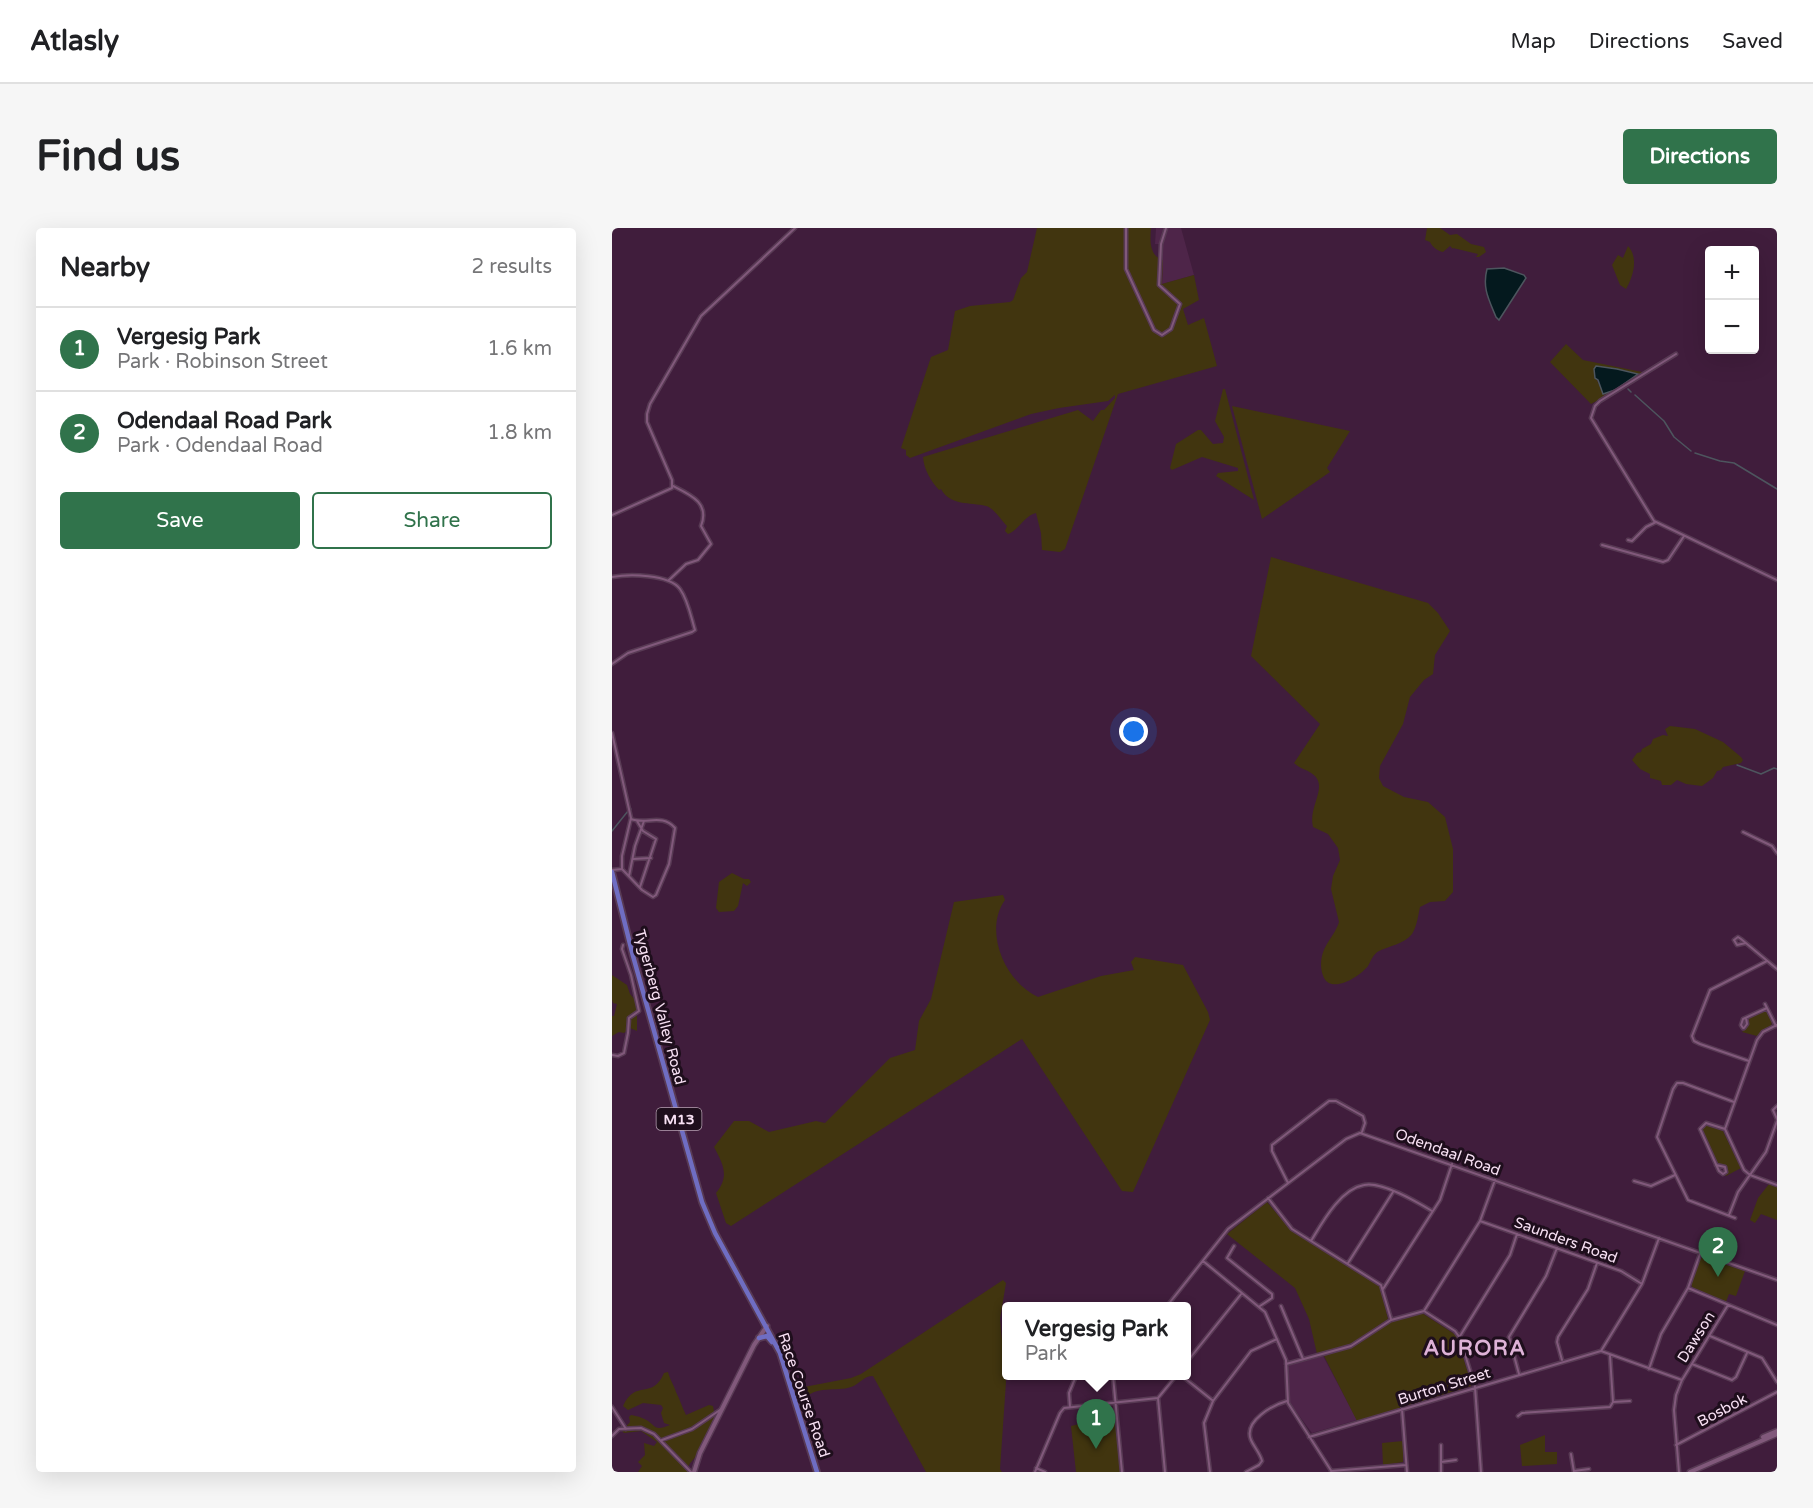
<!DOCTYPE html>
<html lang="en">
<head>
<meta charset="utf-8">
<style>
	:root { --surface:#fff; --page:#f6f6f6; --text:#202124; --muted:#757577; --line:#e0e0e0; --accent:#30734b }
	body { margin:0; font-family:"Varela Round",sans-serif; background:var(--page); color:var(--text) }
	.controls { position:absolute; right:18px; top:18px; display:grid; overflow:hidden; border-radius:6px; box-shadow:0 6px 24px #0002 }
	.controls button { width:54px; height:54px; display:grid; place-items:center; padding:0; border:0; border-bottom:2px solid var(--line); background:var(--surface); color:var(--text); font:30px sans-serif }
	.you { position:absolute; left:522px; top:504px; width:21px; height:21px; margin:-15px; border:4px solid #fff; border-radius:50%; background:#1a73e8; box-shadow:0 0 0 9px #1a73e833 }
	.badge { display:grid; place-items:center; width:39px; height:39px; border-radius:50%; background:var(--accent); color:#fff; font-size:20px; font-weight:700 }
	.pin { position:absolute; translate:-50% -50px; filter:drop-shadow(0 2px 3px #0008) }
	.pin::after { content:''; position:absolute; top:32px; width:21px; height:18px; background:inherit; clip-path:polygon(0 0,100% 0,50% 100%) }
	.popup { position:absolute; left:390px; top:1074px; width:189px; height:78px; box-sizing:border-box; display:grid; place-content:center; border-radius:6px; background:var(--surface); filter:drop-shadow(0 2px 4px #0005); font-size:20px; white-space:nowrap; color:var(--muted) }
	.popup b { font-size:22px; color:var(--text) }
	.popup::after { content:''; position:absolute; left:50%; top:100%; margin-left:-12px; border:12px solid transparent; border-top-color:var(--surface) }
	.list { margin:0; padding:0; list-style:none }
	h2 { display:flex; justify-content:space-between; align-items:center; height:78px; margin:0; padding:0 24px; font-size:26px }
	h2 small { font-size:20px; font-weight:400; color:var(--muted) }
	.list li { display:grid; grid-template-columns:39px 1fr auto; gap:18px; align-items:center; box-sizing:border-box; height:84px; padding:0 24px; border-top:2px solid var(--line) }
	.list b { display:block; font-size:22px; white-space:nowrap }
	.list p { margin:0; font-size:20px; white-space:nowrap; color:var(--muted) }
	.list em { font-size:20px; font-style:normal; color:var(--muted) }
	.actions { display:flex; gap:12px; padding:18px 24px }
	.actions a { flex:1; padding:14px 0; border:2px solid var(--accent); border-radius:6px; text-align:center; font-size:21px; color:var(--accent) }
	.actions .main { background:var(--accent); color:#fff }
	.map { position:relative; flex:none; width:1165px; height:1244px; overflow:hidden; border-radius:6px }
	header { display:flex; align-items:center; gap:36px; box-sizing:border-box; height:84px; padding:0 30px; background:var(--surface); border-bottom:2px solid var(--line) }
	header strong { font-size:28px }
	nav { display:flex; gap:33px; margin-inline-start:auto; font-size:21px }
	.intro { display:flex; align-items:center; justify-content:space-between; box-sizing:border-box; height:144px; padding:0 36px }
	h1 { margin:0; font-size:42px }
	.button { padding:15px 27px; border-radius:6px; background:var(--accent); color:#fff; font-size:21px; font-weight:700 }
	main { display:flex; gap:36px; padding:0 36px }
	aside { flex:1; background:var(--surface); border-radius:6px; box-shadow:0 6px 24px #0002 }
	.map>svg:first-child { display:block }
	.built { fill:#4e2549 }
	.green { fill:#41350f; fill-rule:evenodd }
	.water { fill:#04191e; stroke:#4d555e; stroke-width:1.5 }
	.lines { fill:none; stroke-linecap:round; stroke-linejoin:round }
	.stream { stroke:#4d555e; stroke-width:1.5 }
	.street-casing { stroke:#583a54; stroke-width:5 }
	.secondary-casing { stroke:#583a54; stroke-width:7 }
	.primary-casing { stroke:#583a54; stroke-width:8 }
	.street { stroke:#81597b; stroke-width:2 }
	.secondary { stroke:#81597b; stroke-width:4 }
	.primary { stroke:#6f6dc2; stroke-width:4.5 }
	.labels { text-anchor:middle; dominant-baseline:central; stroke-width:6; stroke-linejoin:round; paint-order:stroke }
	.shield { fill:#1e0e1c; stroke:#b6a1b2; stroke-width:1.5 }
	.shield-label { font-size:14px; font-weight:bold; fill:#f7e0f3 }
	.street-label { font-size:15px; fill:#f7e0f3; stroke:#1e0e1c }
	.district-label { font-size:21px; font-weight:bold; letter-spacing:1.5px; fill:#deb2d7; stroke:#1e0e1c }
</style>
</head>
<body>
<header>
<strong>Atlasly</strong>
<nav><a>Map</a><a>Directions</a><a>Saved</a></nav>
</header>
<div class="intro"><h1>Find us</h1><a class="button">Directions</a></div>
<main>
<aside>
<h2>Nearby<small>2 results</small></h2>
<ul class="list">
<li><span class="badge">1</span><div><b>Vergesig Park</b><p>Park · Robinson Street</p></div><em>1.6 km</em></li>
<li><span class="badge">2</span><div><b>Odendaal Road Park</b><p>Park · Odendaal Road</p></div><em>1.8 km</em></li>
</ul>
<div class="actions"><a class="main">Save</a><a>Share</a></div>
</aside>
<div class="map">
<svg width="1165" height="1244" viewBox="0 0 1165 1244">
	<rect width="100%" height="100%" fill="#401d3c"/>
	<!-- built -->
	<path class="built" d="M 544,0 L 569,0 L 582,47 L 550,56 L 550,16 L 543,16 Z
		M 711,1128 L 745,1192 L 700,1205 L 677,1174 L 676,1140 L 678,1137 Z"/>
	<!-- green -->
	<path class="green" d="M 425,0 L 539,0 C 538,12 537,28 551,32 L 550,56 L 582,47 L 587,72 L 571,81 L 576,97 L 592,90 L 605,138 L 506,166 L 453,321 L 448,324 L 430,322 L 429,305 L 424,285 C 412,288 408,301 396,306 L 393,303 L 395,298 C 389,292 382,280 374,278 C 358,274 338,278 329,261 L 327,262 C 319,253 312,242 311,229 L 466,182 L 481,193 L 489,182 L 492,182 L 503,170 L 503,167 L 496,173 L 447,180 L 419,186 L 298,230 L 294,227 L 294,222 L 289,220 L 319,129 L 336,122 L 343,83 L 358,78 L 398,74 L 401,72 L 409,50 L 415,44 Z
		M 815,0 L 828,0 L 838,7 L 845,6 L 859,16 L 872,19 L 874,24 L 867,29 L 864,29 L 866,26 L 841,20 L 841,21 L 838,18 L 831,24 C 826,23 820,19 818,14 L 813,12 Z
		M 1016,18 C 1027,30 1021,49 1014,61 L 1008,57 L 1000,37 L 1006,27 L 1011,30 Z
		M 954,116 L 971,132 L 1030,144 L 1032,147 L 979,176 L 938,134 ZM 982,146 L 1021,150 L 992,167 Z
		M 611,161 L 613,161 L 642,272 L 604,248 L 606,245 L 626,243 L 626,240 L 590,229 L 560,242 L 558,240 L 564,216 L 586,202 L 589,202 L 601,216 L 611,215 L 612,209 L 603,193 Z
		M 620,178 L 738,203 L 715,240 L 718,244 L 650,291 Z
		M 659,329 L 816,375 L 826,385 L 838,403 L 823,427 L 821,446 L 812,452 L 798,469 L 791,496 L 768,538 L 767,550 L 771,558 L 792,569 L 816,574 L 833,589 L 841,621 L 841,664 L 833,673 L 818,674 L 808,679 C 806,688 805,698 800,706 C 792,716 777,718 767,723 C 761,726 759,733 756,738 C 748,748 721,766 712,750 C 710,746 709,741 709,736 C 710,716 722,710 727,694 L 719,661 L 721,648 L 728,632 L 726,620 L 716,606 L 701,599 C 696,579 715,561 703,548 C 697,542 688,541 682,535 L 708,496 L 639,428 Z
		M 1058,498 L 1083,501 L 1111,514 L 1129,529 L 1131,532 L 1129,535 L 1111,539 L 1109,542 L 1105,543 L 1101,550 L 1090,558 L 1074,556 L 1065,552 L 1059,557 L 1050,557 L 1049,553 L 1038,550 L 1038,546 L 1028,541 L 1020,532 L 1025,525 L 1029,524 L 1030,521 L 1039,516 L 1041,511 L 1051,507 L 1056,508 L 1053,501 Z
		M 120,645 L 132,651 L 137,651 L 139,654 L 135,658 L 131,655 L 126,678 L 122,683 L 107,684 L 104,680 L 107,654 Z
		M 391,667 L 393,672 C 371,703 393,754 426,769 L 489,748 L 522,742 L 519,734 L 523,729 L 571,737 L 596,784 L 598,792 L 521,964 L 510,963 L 410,811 L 119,998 L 114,995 L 104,965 C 118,948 111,936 102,919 L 122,893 L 137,893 L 157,904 L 204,893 L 213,895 L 278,830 L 303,822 L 307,793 L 319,771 L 342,674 Z
		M 0,747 L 15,757 L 18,766 L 25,774 L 25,803 L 18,800 L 12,805 L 7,804 L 0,808 L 0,788 L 2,788 L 5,776 L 1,775 L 0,772 Z
		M 1151,783 L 1155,784 L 1160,794 L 1159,798 L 1145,808 L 1130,804 L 1135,799 L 1137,790 Z
		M 1093,897 L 1111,903 L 1129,940 L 1114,948 L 1113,947 L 1115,943 L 1115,939 L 1104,934 L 1090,903 L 1090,900 Z
		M 1157,956 L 1165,959 L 1165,992 L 1149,986 L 1143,995 L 1138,992 L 1146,970 Z
		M 655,974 L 679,1002 L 768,1058 L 776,1091 L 741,1115 L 705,1126 L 697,1091 L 683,1060 L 615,1006 Z
		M 1091,1029 L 1133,1043 L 1124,1068 L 1117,1066 L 1114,1074 L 1080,1059 L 1079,1055 L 1088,1031 Z
		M 391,1052 L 394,1055 L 388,1091 L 394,1154 L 388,1241 L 390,1244 L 314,1244 L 261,1148 C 251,1148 248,1156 239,1159 C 225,1164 203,1157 191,1172 L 189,1166 L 192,1159 L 239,1150 L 249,1146 Z
		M 810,1085 L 844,1107 L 859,1154 L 859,1158 L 745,1193 L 712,1128 L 743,1118 L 780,1093 Z
		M 56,1144 C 58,1152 62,1157 64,1164 C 68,1172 70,1179 74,1187 L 97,1177 L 101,1178 L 103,1189 L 84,1228 C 80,1234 75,1236 76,1244 L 26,1244 L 30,1238 L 26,1234 L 33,1227 L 32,1215 L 42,1218 L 45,1214 L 29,1203 L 12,1205 L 10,1203 L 18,1194 L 17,1189 L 19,1187 C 23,1188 26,1188 30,1190 C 44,1195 40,1205 58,1197 L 52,1195 L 49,1185 L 51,1180 L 49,1177 L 31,1175 L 16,1182 L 11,1178 C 24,1150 40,1173 52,1145 Z
		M 483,1192 L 483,1195 L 503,1193 L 508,1244 L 464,1244 L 459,1198 Z
		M 933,1207 L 933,1224 L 945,1224 L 945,1236 L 910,1238 L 908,1217 Z
		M 791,1213 L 791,1234 L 771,1237 L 770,1215 Z"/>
	<!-- water -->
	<path class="water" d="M 892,40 L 912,47 L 914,50 L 887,92 L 884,89 C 877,72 870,60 875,41 Z
		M 984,138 L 1005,141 L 1026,146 L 1003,162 L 991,166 L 986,152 L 983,150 L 982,141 Z"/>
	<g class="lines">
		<!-- stream -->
		<path class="stream" d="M 1016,161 L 1019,164
			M 1023,167 L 1052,193 L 1062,209 L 1079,223
			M 1083,225 L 1108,233 L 1122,235 L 1165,261
			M 1125,537 L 1149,546 L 1162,540 L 1165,541
			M 18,582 L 19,581
			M 0,603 L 16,583"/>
		<defs>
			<path id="street" d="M 514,0 L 514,41 L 542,102 L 550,107 L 559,101 L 568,76 L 547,57 L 549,16 L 554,0
				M 1064,126 L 988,173 L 983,178 L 979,190 L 1042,293 L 1165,352
				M 0,287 L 60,260 L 60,252 L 35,194 L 35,186 L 38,176 L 89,88 L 183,0
				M 1016,312 L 1020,313 L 1034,299 L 1044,294
				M 990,317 L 1051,334 L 1056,332 L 1072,308
				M 0,349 C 17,346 57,346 68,361 C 76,372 79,389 83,402 L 80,404 L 16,425 L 0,436
				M 57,352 L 74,336 L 86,332 L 99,316 L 89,298 C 98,275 79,267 61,258
				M 0,505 L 19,590 L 10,628 L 10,641 L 30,662 L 41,669 L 44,667 L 57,636 L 63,600 C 50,585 34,597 19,591
				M 25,593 L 31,603 L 44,611 L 28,659
				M 1131,604 L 1160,618 L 1165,625
				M 21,631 L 39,630
				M 0,642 L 10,641
				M 17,648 L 23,618 L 32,593
				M 1122,712 L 1126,709 L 1129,711 L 1165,741
				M 1122,712 L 1125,717 L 1134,715
				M 1153,776 L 1164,798
				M 1165,797 L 1151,804 L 1145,812 L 1113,901 L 1132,942 L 1138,947 L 1165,957
				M 1131,800 L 1129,797 L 1131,791 L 1155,780
				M 1132,800 L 1135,796 L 1134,790
				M 0,827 L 6,828 L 12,825 L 16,805 L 17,790 L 27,783 L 19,747 L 10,721 L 11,717
				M 1137,833 L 1088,816 L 1082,813 L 1080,808 L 1098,762 L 1155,733
				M 1122,874 L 1071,855 L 1065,855 L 1061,861 L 1045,909 L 1076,972 L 1123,990
				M 1165,878 L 1161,882 L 1165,891
				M 1113,901 L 1094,895 L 1088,901 L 1107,943 L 1111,946 L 1114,944
				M 1104,937 L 1113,939 L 1114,944
				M 1022,953 L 1039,958 L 1063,947
				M 676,955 L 660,923 L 660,917 L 717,873 L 724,873 L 751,888 L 753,895 L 750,904
				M 656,970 L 680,1001 L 769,1057 L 779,1091
				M 1117,987 L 1126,964 L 1154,924 L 1165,893
				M 868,993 L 1009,1043 L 1030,1056
				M 699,1013 C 710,995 728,961 752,957 C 770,953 805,974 820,983
				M 622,1018 L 615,1030 L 660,1066 L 660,1070 L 648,1078
				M 591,1033 L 653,1084 L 674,1132 L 676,1175 L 720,1244
				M 736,1035 L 781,964
				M 1076,1060 L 1165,1097
				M 771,1061 L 828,972 L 840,936
				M 555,1078 L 616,1001 L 734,911 L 748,905 L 1165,1052
				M 669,1078 L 691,1131
				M 812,1083 L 868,993 L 883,952
				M 848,1108 L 898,1027 L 905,1006
				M 1098,1108 L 1150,1130 L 1165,1154
				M 989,1123 L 1070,1152
				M 950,1132 L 945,1114 L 946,1109 L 976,1061 L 985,1035
				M 574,1135 L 630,1065
				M 674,1136 L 739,1118 L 779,1092 L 812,1083 L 843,1103 L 848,1110 L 863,1159 L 869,1244
				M 1080,1136 L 1120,1152 L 1124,1149 L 1135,1125
				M 1037,1141 L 1049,1106 L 1076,1060 L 1088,1026
				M 907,1146 L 897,1109 L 934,1048 L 945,1020
				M 501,1148 L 510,1244
				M 570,1148 L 600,1172
				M 1001,1174 L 1018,1173
				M 0,1179 L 14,1201
				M 458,1179 L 457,1165 L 464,1148
				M 790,1181 L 795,1244
				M 906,1188 L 910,1185 L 998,1179 L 1001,1174 L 998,1128
				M 0,1208 L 7,1201 L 29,1200 L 42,1206 L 79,1244
				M 697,1209 L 989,1123 L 1030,1056 L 1047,1010
				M 50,1212 L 80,1201 L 108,1182
				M 829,1217 L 829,1244
				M 1064,1217 L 1165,1164
				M 959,1226 L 962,1244
				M 829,1234 L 844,1232
				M 424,1240 L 433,1244
				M 719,1243 L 794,1237
				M 962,1243 L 977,1241
				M 423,1244 L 448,1185 L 452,1180 L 546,1170
				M 553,1244 L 546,1170 L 564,1148
				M 598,1244 L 592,1195 L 601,1173 L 639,1123 L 665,1111
				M 634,1244 L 647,1237 L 650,1233 C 648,1225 642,1219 639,1212 C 631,1193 661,1177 675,1173
				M 1067,1244 L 1062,1182 L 1064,1167 L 1070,1152 L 1116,1077"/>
			<path id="secondary" d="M 1151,1209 L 1165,1203
				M 82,1244 L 88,1225 L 142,1117 L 155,1098
				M 1078,1244 L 1165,1206"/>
			<path id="primary" d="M 0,644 L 21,728 L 90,974 L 103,1005 L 168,1125 L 205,1244
				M 147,1110 L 155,1108 L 160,1114"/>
		</defs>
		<!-- street casing -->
		<use href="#street" class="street-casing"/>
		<!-- secondary casing -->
		<use href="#secondary" class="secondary-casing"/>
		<!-- primary casing -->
		<use href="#primary" class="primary-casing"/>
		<!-- street -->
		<use href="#street" class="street"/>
		<!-- secondary -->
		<use href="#secondary" class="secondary"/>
		<!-- primary -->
		<use href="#primary" class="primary"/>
	</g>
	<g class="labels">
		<!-- shield labels -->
		<rect class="shield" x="44.5" y="880" width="45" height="22" rx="4.5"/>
		<g class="shield-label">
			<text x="67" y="891">M13</text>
		</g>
		<!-- street labels -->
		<g class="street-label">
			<text transform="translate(48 779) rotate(75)">Tygerberg Valley Road</text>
			<text transform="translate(836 924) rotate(20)">Odendaal Road</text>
			<text transform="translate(954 1012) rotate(20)">Saunders Road</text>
			<text transform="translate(1084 1109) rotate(-58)">Dawson</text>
			<text transform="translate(832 1158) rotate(-17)">Burton Street</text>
			<text transform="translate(192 1167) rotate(71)">Race Course Road</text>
			<text transform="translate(1110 1182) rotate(-28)">Bosbok</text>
		</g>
		<!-- district labels -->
		<g class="district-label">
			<text x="863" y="1120">AURORA</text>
		</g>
	</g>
</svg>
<div class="controls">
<button>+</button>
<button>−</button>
</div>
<div class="you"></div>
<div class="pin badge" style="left:484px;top:1221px">1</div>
<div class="popup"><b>Vergesig Park</b>Park</div>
<div class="pin badge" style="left:1106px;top:1049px">2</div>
</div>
</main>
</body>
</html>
